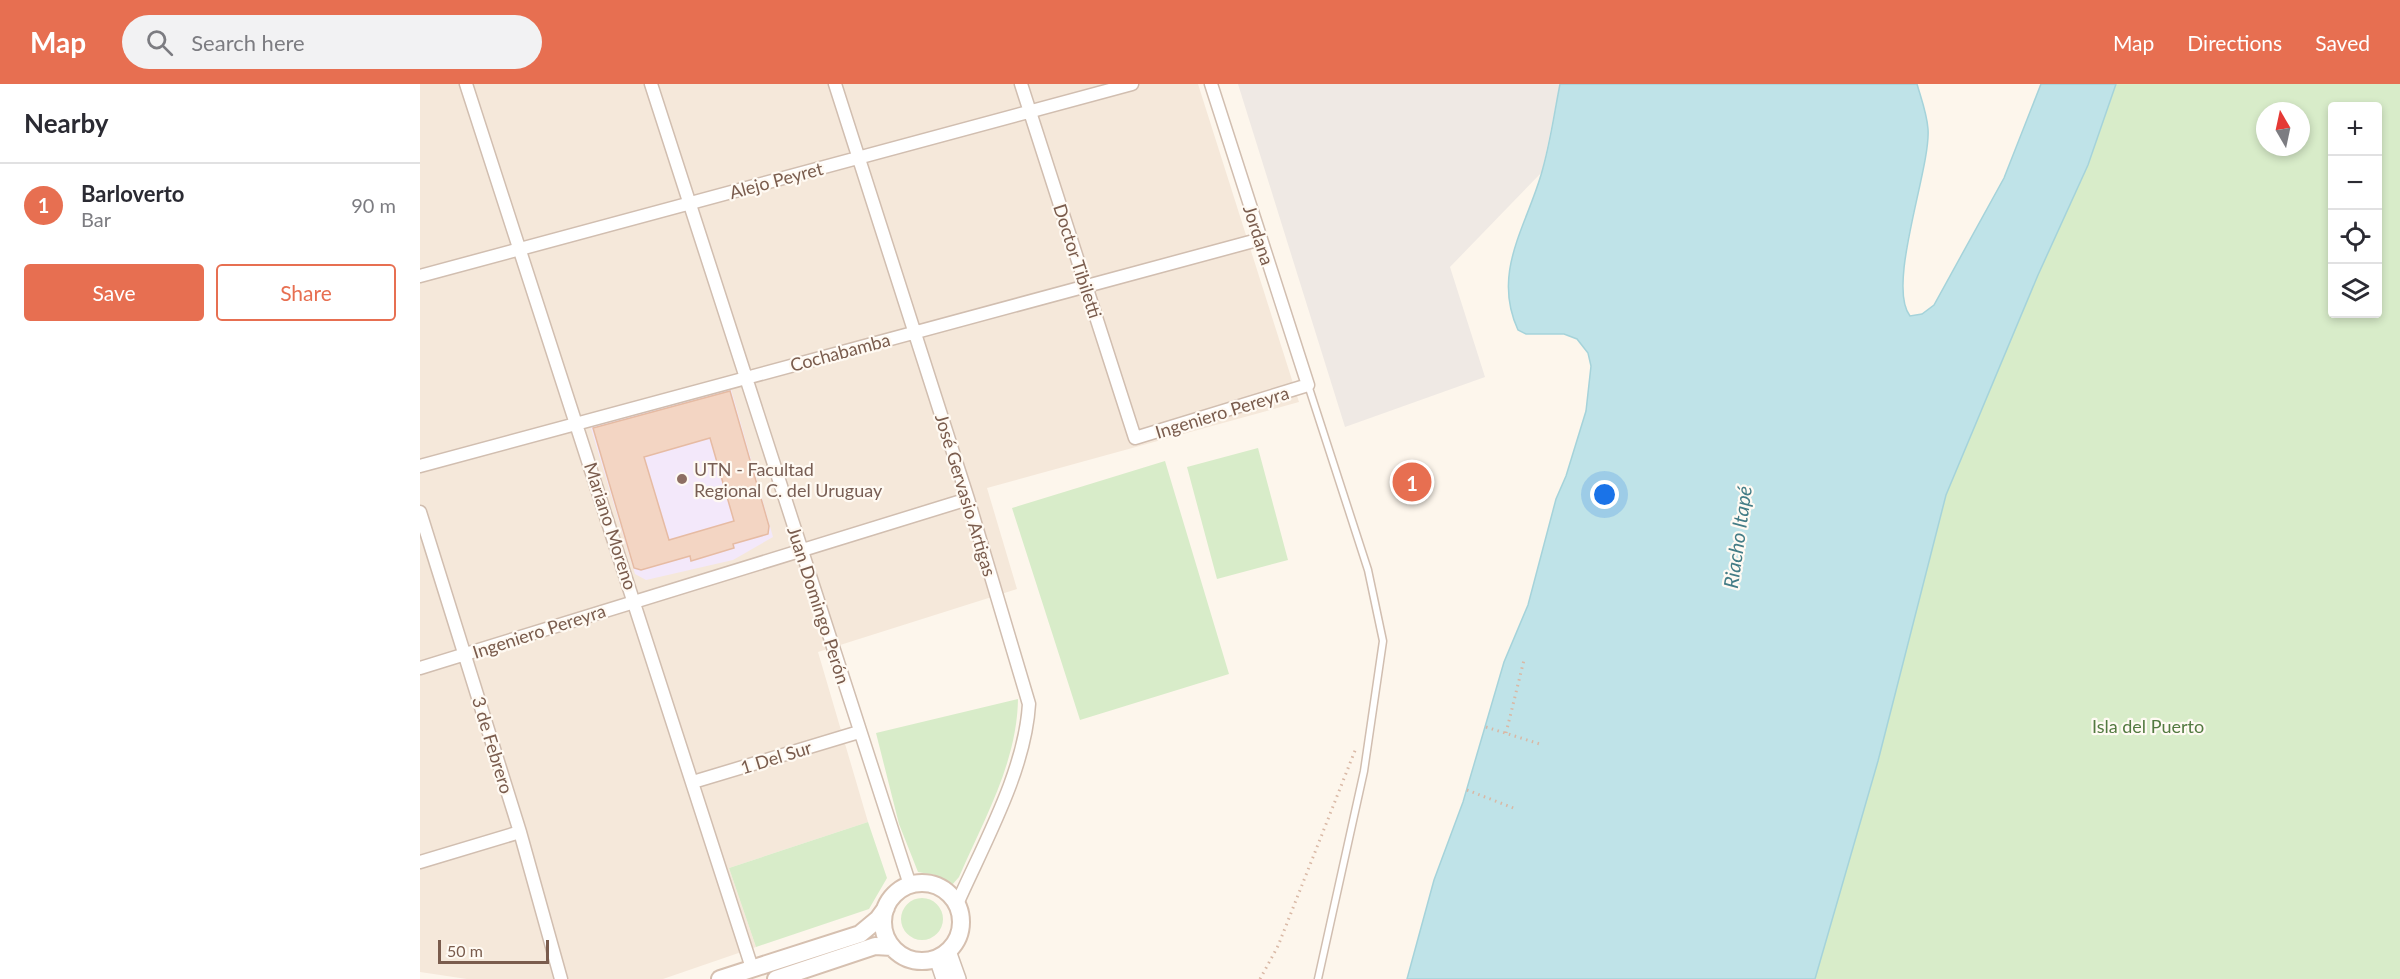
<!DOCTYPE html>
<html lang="en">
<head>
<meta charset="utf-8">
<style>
	:root { --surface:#fff; --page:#f2f2f3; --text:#2b2b33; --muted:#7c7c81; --line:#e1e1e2; --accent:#e76f51 }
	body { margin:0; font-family:Lato,sans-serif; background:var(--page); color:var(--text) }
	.controls { position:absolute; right:18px; top:18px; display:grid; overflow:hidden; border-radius:6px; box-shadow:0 3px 9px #0003 }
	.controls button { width:54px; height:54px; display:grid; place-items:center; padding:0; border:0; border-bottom:2px solid var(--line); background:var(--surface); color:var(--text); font:30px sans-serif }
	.compass { position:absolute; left:1836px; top:18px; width:54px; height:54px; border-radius:50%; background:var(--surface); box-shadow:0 3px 9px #0003; rotate:351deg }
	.scale { position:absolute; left:18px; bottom:15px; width:111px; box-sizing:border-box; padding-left:6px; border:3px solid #7a5c4d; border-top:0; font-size:16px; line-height:21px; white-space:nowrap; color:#7a5c4d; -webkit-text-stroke:4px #fffaf3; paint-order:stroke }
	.you { position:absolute; left:1185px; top:411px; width:21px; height:21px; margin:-15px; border:4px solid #fff; border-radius:50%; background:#1a73e8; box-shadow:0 0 0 9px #1a73e833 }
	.badge { display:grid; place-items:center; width:39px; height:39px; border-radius:50%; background:var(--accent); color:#fff; font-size:20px; font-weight:700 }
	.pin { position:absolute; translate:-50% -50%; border:3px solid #fff; box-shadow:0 2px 6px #0006 }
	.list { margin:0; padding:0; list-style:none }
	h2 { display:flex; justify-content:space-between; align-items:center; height:78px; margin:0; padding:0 24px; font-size:26px }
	h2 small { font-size:20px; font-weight:400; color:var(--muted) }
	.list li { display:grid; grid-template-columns:39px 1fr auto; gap:18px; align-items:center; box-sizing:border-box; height:84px; padding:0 24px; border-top:2px solid var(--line) }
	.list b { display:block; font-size:22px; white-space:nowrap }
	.list p { margin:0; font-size:20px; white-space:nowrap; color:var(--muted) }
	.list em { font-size:20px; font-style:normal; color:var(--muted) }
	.actions { display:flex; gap:12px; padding:18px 24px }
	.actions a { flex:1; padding:14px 0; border:2px solid var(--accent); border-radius:6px; text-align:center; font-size:21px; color:var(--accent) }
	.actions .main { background:var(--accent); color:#fff }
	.icon { flex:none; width:33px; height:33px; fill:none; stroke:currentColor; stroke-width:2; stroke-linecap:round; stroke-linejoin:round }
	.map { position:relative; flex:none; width:1980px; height:895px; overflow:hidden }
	header { display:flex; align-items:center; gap:36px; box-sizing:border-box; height:84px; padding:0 30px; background:var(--accent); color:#fff }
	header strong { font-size:28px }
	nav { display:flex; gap:33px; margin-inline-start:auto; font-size:21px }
	.search { width:420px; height:54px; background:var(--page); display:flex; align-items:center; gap:15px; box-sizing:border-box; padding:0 21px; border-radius:33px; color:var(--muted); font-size:22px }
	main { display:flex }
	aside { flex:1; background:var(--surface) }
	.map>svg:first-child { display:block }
	.residential { fill:#f5e8da }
	.industrial { fill:#efe9e4 }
	.education { fill:#f3e8fa }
	.green { fill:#d8ecc9; fill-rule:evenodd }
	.water { fill:#bfe3e8; stroke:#a5d3da; stroke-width:1.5 }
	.building { fill:#f3d5c3; stroke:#e6bba3; stroke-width:1.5; fill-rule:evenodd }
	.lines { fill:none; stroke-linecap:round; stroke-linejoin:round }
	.service-casing { stroke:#d1beb0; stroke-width:9 }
	.minor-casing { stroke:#d1beb0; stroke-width:15 }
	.tertiary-casing { stroke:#d1beb0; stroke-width:18 }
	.secondary-casing { stroke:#d6c0b0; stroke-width:20 }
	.path { stroke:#d9b8a5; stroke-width:3; stroke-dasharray:1.5 4.5; stroke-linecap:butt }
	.service { stroke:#fff; stroke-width:6 }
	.minor { stroke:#fff; stroke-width:12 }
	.tertiary { stroke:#fff; stroke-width:15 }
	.secondary { stroke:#fff; stroke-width:16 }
	.education-dot { fill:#8d6e63; stroke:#fffaf3; stroke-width:2 }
	.labels { text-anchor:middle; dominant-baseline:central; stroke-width:4.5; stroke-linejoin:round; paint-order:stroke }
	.street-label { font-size:18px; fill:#7a5c4d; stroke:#fffaf3 }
	.education-label { font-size:18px; fill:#785e54; stroke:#fffaf3; text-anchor:start }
	.park-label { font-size:18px; fill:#537a41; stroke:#fffaf3 }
	.water-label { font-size:20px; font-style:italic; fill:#437c86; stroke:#fffaf3 }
</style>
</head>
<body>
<header>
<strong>Map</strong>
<div class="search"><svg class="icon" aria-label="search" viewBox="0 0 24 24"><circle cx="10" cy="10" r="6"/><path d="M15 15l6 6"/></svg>Search here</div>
<nav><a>Map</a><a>Directions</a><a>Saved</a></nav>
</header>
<main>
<aside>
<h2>Nearby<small></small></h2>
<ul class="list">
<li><span class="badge">1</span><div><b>Barloverto</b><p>Bar</p></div><em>90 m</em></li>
</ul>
<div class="actions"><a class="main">Save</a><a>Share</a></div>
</aside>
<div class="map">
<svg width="1980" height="895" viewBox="0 0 1980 895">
	<rect width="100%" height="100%" fill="#fdf6ec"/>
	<!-- residential -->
	<path class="residential" d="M 0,0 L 778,0 L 879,318 L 567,404 L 597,505 L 398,568 L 448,738 L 309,784 L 336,863 L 243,895 L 47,895 L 0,888 Z"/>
	<!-- industrial -->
	<path class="industrial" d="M 818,0 L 1140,0 L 1122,88 L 1030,183 L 1065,293 L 925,343 Z"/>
	<!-- education -->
	<path class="education" d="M 299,302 L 311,305 L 353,453 L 313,476 L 226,496 L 215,490 L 169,338 Z"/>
	<!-- green -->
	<path class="green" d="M 1696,0 L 1980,0 L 1980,895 L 1395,895 L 1458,677 L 1526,411 L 1618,191 L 1668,81 ZM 1912,22 L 1958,22 L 1958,230 L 1912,230 ZM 1845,27 L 1881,27 L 1881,63 L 1845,63 Z
		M 838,364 L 868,476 L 797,495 L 767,383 Z
		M 745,377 L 809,590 L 660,636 L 592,424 Z
		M 598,615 C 597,679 564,735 539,793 L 532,801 L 515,791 L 498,788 L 479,740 L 456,649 Z
		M 448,738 L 467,794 L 449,825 L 336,863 L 309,784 Z
		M481 835a21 21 0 1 1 42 0a21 21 0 1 1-42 0Z"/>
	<!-- water -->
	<path class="water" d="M 1140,0 L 1497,0 C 1501,14 1507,30 1508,45 C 1511,84 1466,201 1490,232 L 1502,230 L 1514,221 L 1584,94 L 1621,0 L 1696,0 L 1668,81 L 1618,191 L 1526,411 L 1458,677 L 1395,895 L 987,895 L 1014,796 L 1043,718 L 1084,578 L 1108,521 L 1136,415 L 1146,392 L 1166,327 L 1171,282 L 1168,269 L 1157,255 L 1144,250 L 1106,250 L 1098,246 C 1072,189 1105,145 1121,91 C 1130,61 1134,30 1140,0 Z"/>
	<!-- building -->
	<path class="building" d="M 310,307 L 349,442 L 348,450 L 313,460 L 314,464 L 271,477 L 270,472 L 221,486 L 214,484 L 173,344 ZM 290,354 L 314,437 L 249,456 L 224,373 Z"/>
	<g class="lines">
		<defs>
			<path id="service" d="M 888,301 L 948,486 L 963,557 L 944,687 L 898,895"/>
			<path id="minor" d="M 46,0 L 332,884
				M 231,0 L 490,801
				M 415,0 L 548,415 L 609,620 C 605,687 564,759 537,820
				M 601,0 L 715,354 L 888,301 L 791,0
				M 0,192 L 712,0
				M 0,382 L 841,155
				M 0,428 L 100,748 L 141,895
				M 0,584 L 548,415
				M 273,698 L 439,648
				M 0,778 L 100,748"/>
			<path id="tertiary" d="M 528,867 L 538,895
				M 517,874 L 524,895"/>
			<path id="secondary" d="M463 838a39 39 0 1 1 78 0a39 39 0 1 1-78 0Z
				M 300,895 L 440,850 L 458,835 L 466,824
				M 356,895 L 455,862 L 472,863"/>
		</defs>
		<!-- service casing -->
		<use href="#service" class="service-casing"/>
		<!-- minor casing -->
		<use href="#minor" class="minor-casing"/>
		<!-- tertiary casing -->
		<use href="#tertiary" class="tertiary-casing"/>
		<!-- secondary casing -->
		<use href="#secondary" class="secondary-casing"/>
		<!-- path -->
		<path class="path" d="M 1066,643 L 1123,661
			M 1086,649 L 1104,576
			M 1047,706 L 1096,725
			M 840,895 L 858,862 L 936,664"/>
		<!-- service -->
		<use href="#service" class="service"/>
		<!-- minor -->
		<use href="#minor" class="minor"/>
		<!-- tertiary -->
		<use href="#tertiary" class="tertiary"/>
		<!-- secondary -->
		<use href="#secondary" class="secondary"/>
	</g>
	<!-- markers -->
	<circle class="education-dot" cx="262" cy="395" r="6"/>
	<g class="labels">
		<!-- street labels -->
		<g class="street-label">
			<text transform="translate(356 96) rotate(-15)">Alejo Peyret</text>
			<text transform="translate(839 151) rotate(72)">Jordana</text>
			<text transform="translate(658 177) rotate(72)">Doctor Tibiletti</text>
			<text transform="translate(420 268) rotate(-15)">Cochabamba</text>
			<text transform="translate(802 328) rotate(-17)">Ingeniero Pereyra</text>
			<text transform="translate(546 411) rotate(73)">José Gervasio Artigas</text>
			<text transform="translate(191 442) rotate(72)">Mariano Moreno</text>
			<text transform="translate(399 521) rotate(72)">Juan Domingo Perón</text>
			<text transform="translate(119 547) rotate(-18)">Ingeniero Pereyra</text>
			<text transform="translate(73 661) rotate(73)">3 de Febrero</text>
			<text transform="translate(356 673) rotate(-17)">1 Del Sur</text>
		</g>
		<!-- education labels -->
		<g class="education-label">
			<text x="274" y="385">UTN - Facultad<tspan x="274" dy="21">Regional C. del Uruguay</tspan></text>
		</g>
		<!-- park labels -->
		<g class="park-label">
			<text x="1728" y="642">Isla del Puerto</text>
		</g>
		<!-- water labels -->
		<g class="water-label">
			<text transform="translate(1317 453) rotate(-82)">Riacho Itapé</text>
		</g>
	</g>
</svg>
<div class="controls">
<button>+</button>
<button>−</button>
<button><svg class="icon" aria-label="locate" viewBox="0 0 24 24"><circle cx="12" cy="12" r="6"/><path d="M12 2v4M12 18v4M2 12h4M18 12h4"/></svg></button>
<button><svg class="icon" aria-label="layers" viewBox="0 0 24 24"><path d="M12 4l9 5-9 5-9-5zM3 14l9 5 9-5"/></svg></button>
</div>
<svg class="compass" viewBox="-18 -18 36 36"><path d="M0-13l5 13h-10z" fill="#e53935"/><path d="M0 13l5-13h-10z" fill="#7c7c81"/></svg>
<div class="scale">50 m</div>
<div class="you"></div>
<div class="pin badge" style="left:992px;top:398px">1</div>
</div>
</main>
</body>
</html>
